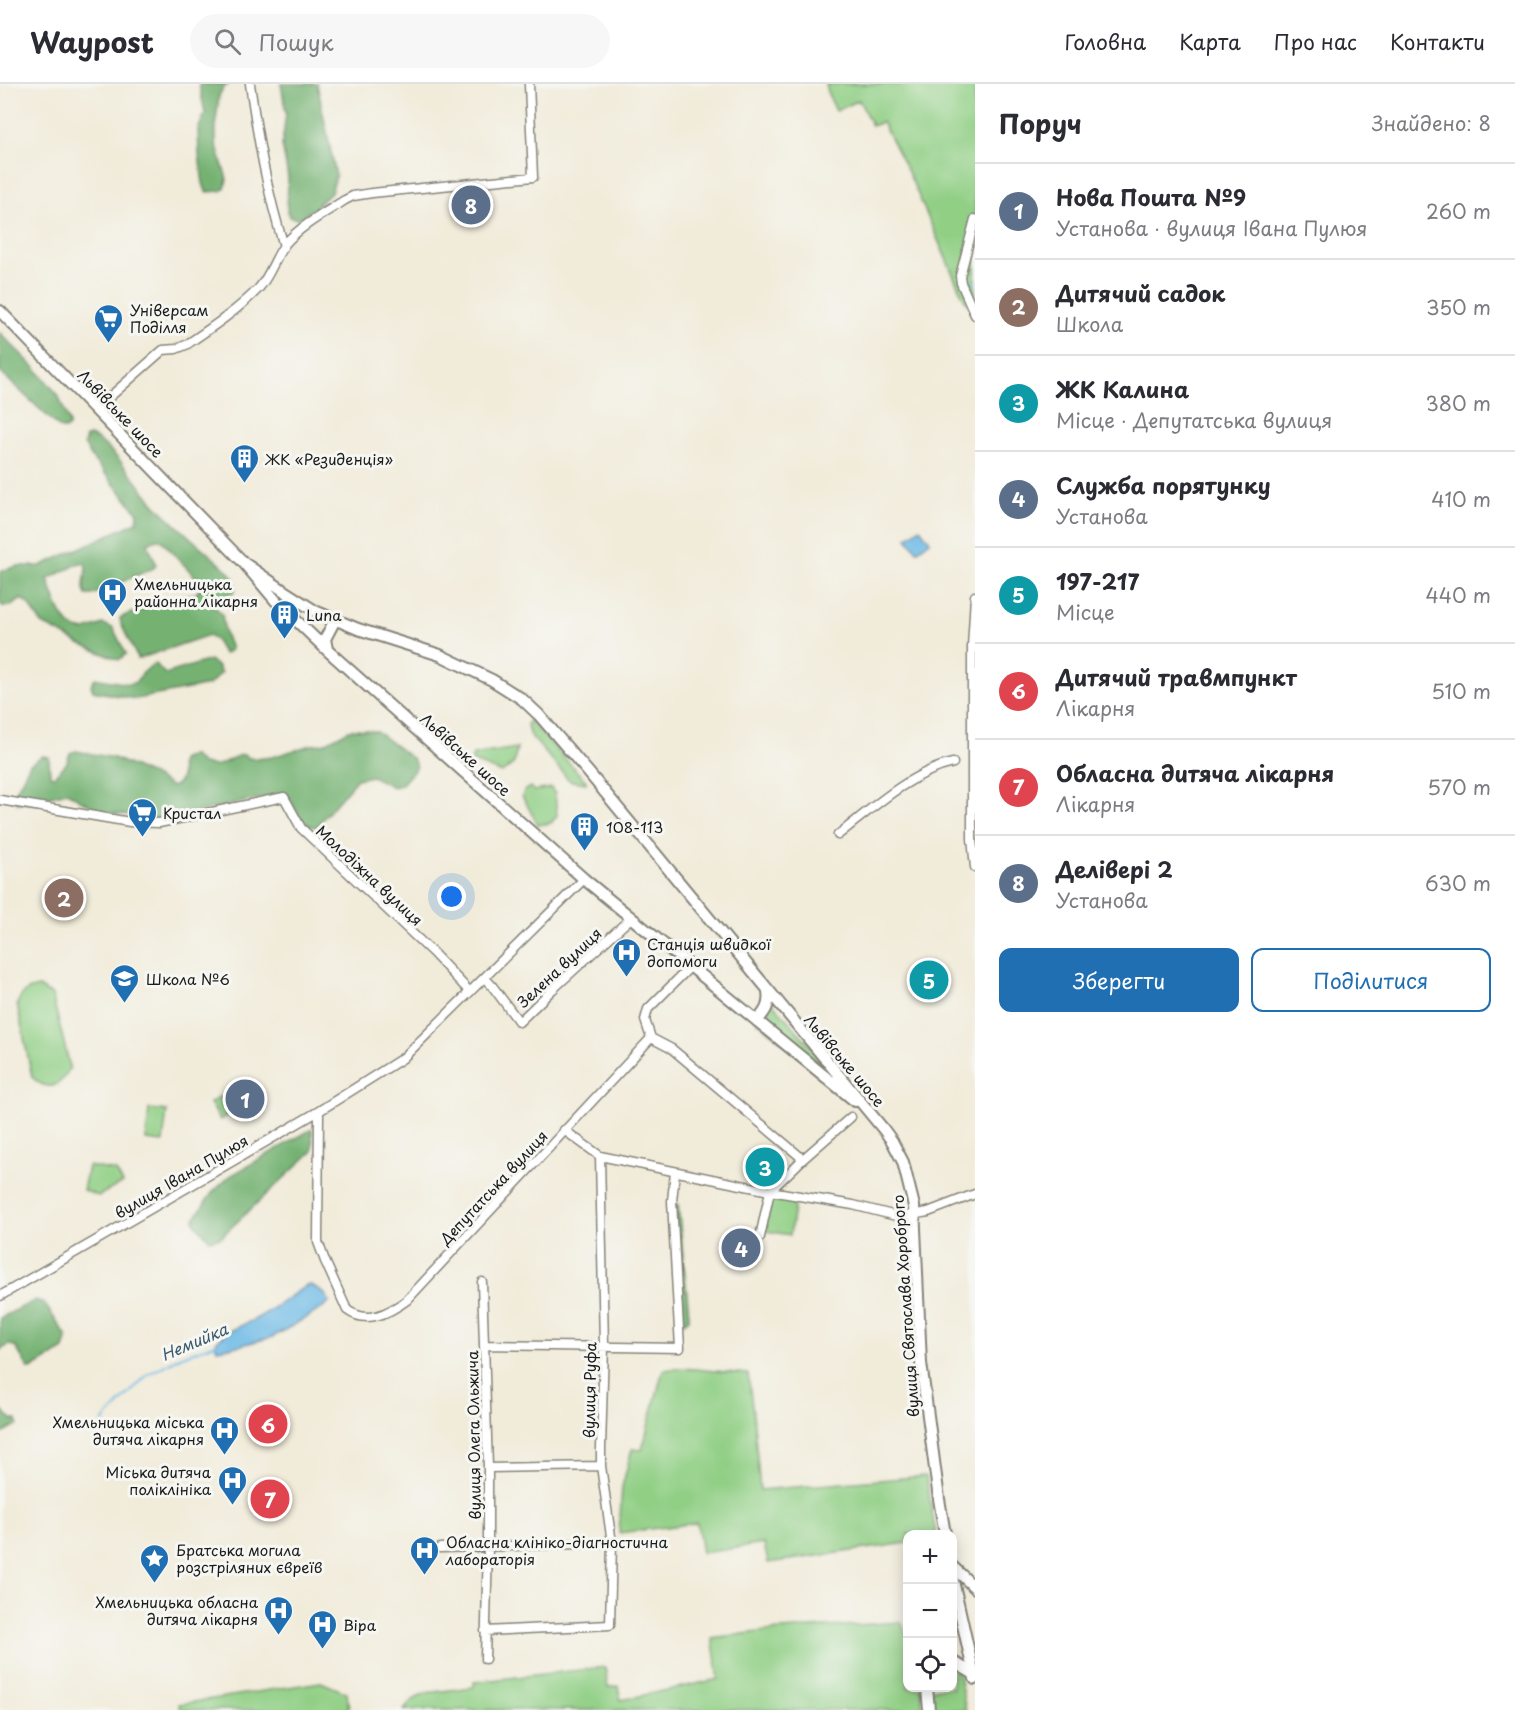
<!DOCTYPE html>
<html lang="uk">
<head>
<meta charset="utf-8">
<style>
	:root { --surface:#fff; --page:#f7f7f7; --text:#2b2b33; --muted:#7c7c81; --line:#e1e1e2; --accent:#1f6fb2 }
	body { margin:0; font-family:"Playpen Sans",sans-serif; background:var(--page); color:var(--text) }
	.controls { position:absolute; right:18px; bottom:18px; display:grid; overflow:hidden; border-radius:12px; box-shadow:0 3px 15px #0003 }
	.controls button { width:54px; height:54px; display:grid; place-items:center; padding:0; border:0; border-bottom:2px solid var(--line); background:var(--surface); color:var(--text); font:30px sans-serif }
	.you { position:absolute; left:452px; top:813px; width:21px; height:21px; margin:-15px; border:4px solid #fff; border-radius:50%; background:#1a73e8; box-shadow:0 0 0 9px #1a73e833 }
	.badge { display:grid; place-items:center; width:39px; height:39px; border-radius:50%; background:var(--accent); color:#fff; font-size:20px; font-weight:700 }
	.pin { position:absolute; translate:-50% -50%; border:3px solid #fff; box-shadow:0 2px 6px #0006 }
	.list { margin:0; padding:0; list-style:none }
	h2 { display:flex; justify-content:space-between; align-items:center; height:78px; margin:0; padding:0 24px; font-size:26px }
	h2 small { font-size:20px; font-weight:400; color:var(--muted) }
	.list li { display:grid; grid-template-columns:39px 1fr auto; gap:18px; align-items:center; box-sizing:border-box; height:96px; padding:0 24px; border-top:2px solid var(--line) }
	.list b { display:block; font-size:22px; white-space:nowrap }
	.list p { margin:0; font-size:20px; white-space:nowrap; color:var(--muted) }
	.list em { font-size:20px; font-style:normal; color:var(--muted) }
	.actions { display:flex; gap:12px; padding:18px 24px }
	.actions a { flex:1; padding:14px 0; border:2px solid var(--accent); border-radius:12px; text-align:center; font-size:21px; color:var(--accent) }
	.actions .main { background:var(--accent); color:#fff }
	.icon { flex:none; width:33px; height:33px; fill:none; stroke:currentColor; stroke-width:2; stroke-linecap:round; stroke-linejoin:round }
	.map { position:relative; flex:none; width:975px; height:1626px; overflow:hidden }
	header { display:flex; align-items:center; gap:36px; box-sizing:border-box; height:84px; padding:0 30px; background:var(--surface); border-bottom:2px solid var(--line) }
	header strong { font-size:28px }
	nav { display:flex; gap:33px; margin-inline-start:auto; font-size:21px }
	.search { width:420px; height:54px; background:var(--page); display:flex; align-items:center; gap:15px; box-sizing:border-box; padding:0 21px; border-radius:33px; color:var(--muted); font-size:22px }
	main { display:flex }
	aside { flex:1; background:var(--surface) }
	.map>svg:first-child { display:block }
	.green { fill:#91cf85; stroke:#567650; stroke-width:1.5 }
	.forest { fill:#74b272; stroke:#486747; stroke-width:1.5 }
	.water { fill:#6cb9e6; stroke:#446a81; stroke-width:1.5 }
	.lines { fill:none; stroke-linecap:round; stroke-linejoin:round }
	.stream { stroke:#6cb9e6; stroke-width:2 }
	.minor-casing { stroke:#86847a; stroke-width:11 }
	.major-casing { stroke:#86847a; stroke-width:14 }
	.minor { stroke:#fff; stroke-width:8 }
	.major { stroke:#fff; stroke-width:10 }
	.labels { text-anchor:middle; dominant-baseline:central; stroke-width:6; stroke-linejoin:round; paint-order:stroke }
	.poi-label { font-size:15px; fill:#1c1c1c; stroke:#f6f6f2; text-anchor:start }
	.street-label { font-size:15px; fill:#1c1c1c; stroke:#f6f6f2 }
	.water-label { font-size:16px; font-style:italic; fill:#3c5b6d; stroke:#f6f6f2 }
</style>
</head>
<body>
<header>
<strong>Waypost</strong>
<div class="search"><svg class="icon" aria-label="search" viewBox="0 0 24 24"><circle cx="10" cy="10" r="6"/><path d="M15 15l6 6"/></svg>Пошук</div>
<nav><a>Головна</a><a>Карта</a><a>Про нас</a><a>Контакти</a></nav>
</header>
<main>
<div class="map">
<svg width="975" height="1626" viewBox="0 0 975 1626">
	<rect width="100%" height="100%" fill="#f6f6f2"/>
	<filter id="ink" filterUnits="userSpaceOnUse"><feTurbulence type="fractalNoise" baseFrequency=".0167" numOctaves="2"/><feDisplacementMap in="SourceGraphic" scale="12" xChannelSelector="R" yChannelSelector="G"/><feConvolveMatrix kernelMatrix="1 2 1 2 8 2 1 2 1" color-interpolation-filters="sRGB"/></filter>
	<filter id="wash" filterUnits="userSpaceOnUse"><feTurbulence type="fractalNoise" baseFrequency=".008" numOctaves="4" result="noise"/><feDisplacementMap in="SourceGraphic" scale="24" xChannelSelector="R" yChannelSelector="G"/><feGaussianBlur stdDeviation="1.35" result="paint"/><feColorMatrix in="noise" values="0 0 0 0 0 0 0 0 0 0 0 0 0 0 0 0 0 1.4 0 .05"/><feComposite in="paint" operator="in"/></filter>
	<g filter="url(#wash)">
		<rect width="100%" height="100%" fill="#f1ebd9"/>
		<!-- green -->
		<path class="green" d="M 826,0 L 975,0 L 975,231 L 962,211 L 909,90 L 882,38 L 872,42 L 859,16 L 836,27 L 829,12 Z
			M 529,636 L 586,697 L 586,699 L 571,697 L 568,695 L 529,650 L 527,641 Z
			M 517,664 L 514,679 L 502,689 L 471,677 L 473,671 Z
			M 530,703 L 534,707 L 551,704 L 555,710 L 557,732 L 551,739 L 538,741 L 522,712 L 525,706 Z
			M 39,903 L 52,911 L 70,983 C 61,1002 49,1010 32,993 L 17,920 C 22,908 27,905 39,903 Z
			M 769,915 L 876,1035 L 757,937 Z
			M 221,1012 L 231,1030 L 220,1036 L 210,1019 Z
			M 149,1025 L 167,1027 L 163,1058 L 146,1056 Z
			M 88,1082 L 116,1087 L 123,1099 L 98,1112 L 83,1106 Z
			M 770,1113 L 795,1117 L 790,1151 L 765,1147 Z
			M 683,1284 L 748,1290 L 753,1329 L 760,1406 L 926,1392 L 936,1450 L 908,1450 L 907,1459 L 768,1479 L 764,1460 L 702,1469 L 697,1439 L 619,1449 L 622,1403 L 632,1365 L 642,1366 L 663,1286 Z
			M 901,1538 L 907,1552 L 908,1604 L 921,1604 L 923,1626 L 404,1626 L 413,1616 L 425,1609 L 474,1603 L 474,1598 L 605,1583 L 608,1603 L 618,1602 L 621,1616 L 719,1595 L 712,1554 L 767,1547 Z
			M 953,1582 L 958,1587 L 966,1626 L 934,1626 L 932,1604 L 952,1604 Z
			M 321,1598 L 347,1609 L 349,1626 L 180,1626 L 179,1620 Z"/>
		<!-- forest -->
		<path class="forest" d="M 199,0 L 229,0 L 223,4 L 219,12 L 216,37 L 216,60 L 227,95 L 225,104 L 221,107 L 206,108 L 203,99 L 199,71 L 198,46 L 205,29 Z
			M 281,0 L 317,0 L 336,92 L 331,109 L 312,126 L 298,135 L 290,133 L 287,126 L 288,93 L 282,61 L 286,29 Z
			M 0,249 L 35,284 L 58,311 L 69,338 L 69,342 L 65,345 L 61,345 L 0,288 Z
			M 90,352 C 110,358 138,401 153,418 C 174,441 204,465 228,487 L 234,495 L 235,506 L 232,510 L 215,513 L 211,519 L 222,530 L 225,549 L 231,565 L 225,570 L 223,569 L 216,557 L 209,551 L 138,575 L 121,540 L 120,534 L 126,531 L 183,512 L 196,510 L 200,504 L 200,498 L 161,456 L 156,455 L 148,459 C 149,467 155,473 156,481 L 154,484 L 92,511 L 86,511 C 80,499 89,490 85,479 L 80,479 L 48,495 C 53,511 63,548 84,546 C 90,545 97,542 103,540 L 113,544 L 126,570 L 119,576 L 79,560 L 66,552 L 42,540 L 30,522 L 22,515 L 11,522 L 2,522 L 0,518 L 0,489 L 1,487 L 18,482 L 40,482 L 137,438 L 138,429 L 92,374 L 84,360 L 86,353 Z
			M 210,576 L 217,582 L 221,589 L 209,601 L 136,615 L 93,607 L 91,601 L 95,594 L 129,600 L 136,598 L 142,590 L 153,580 L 156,580 L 165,590 Z
			M 356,645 L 376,647 L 413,675 L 417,683 L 401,701 L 393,703 L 372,692 L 357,695 L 316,743 C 301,743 294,721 287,710 L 281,710 L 164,735 L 108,729 L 94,724 L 67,708 L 47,713 L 33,719 L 17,719 L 13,713 L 30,680 L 42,672 L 49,673 L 50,691 L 54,692 L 66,680 L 70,669 L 76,667 L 114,674 L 152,691 L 172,703 C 187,695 178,688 181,676 L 192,671 L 202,680 L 216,682 L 240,671 L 245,671 L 249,674 L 256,675 L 272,673 L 311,661 L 323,660 L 349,646 Z
			M 312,1045 L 313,1067 L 221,1153 L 210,1156 L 195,1140 L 194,1135 L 212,1109 L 230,1092 Z
			M 676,1120 L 678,1121 L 689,1231 L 689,1235 L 684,1239 L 675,1148 Z
			M 36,1216 L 44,1219 L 66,1251 L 67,1256 L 64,1265 L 31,1285 L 29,1285 L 15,1262 L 9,1261 L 0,1266 L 0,1234 Z
			M 0,1324 L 12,1336 L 17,1336 L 18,1340 L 16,1342 L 0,1351 Z"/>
		<!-- water -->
		<path class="water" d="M 920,444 L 930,457 L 917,467 L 907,454 Z
			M 311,1201 C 320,1206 327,1209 329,1219 L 323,1224 L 273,1253 L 238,1262 L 217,1265 L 215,1260 C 226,1245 243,1242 259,1233 C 275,1224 290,1212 306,1202 Z"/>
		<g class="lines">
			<!-- stream -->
			<path class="stream" d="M 963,197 L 975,198
				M 104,1346 L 104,1337 L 106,1334 L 147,1291 L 182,1272 L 218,1259"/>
		</g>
	</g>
	<g filter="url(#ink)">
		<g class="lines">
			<defs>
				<path id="minor" d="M 250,0 C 258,55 267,109 284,162
					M 975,135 L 960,192 L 961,199 L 975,231
					M 96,325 L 163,266 L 176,265 L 186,261 C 211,244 238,226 259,204 C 271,190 275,173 285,160 C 299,143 326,128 345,116 L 353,112 L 372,109 L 533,93 L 529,0
					M 975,512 L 972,563 L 972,755 L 975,783
					M 0,716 L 130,738 L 159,739 L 284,713 L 301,744 L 432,868 L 470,908
					M 838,751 C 871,725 911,688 953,679
					M 485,894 L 493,903 L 519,938 L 552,906 L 632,833
					M 651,954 L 645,936 L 648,925 L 691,882
					M 319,1027 L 318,1158 L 325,1177 L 347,1226 C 367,1241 389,1229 407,1216 L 651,954 L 672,965 L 803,1075
					M 564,1046 L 600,1072 L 770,1107 L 853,1121 L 900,1133 L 928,1128 L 975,1110
					M 760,1153 L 770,1107 L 803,1075 L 851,1033
					M 482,1198 L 488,1384 L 488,1463 L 485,1575
					M 0,1212 L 202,1095 L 319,1027 L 403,974 L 584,795
					M 484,1261 L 680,1264 L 672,1117 L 675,1088
					M 488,1384 L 601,1382
					M 440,1464 L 612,1459
					M 485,1547 L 610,1541 L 612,1459 L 601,1382 L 601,1364 L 604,1262 L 600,1072"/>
				<path id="major" d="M 0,227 L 244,479 L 276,517 L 327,566 L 584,795 L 855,1017
					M 244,479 L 287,509 L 315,527 L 358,545 L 440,571 L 492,596 L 522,615 L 539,631 L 589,689 L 884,1046 L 892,1057 L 903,1078 L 914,1122 L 921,1279 L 939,1415 L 945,1450
					M 327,565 L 325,555 L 335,536
					M 757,937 C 766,927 770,921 768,907
					M 952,1482 L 975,1504
					M 952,1492 L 975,1595
					M 952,1577 L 974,1590
					M 927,1604 L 929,1626"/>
			</defs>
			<!-- minor casing -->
			<use href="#minor" class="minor-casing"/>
			<!-- major casing -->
			<use href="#major" class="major-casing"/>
			<!-- minor -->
			<use href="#minor" class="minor"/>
			<!-- major -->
			<use href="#major" class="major"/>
		</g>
	</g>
	<!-- icons -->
	<defs>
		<symbol id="supermarket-pin" viewBox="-11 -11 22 30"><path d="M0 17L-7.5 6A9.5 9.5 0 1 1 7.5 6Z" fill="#1f6fb2" stroke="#f6f6f2"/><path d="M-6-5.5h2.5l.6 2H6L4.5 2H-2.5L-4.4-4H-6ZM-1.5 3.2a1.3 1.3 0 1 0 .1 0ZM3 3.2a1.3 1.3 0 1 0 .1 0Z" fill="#fff"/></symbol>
		<symbol id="building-pin" viewBox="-11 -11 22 30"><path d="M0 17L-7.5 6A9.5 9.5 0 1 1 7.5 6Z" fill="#1f6fb2" stroke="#f6f6f2"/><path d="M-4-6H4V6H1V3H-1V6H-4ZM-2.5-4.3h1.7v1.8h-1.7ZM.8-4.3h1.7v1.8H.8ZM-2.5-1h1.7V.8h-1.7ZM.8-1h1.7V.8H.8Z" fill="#fff"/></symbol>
		<symbol id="hospital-pin" viewBox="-11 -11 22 30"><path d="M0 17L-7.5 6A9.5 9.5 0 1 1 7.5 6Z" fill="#1f6fb2" stroke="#f6f6f2"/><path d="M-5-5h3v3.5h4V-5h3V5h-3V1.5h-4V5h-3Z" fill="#fff"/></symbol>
		<symbol id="school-pin" viewBox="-11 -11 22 30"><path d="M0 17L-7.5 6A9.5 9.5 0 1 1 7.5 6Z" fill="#1f6fb2" stroke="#f6f6f2"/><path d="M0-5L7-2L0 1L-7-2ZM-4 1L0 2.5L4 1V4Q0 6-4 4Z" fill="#fff"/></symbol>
		<symbol id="sight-pin" viewBox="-11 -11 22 30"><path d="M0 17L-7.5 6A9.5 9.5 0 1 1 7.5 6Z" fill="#1f6fb2" stroke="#f6f6f2"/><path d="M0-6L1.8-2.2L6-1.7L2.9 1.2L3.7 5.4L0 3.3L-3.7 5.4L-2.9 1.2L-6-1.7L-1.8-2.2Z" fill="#fff"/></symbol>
	</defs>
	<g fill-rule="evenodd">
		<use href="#supermarket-pin" x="92" y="218" width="33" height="45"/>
		<use href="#building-pin" x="228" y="358" width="33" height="45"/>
		<use href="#hospital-pin" x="96" y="492" width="33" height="45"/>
		<use href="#building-pin" x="268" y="514" width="33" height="45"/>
		<use href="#supermarket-pin" x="126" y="712" width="33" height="45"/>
		<use href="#building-pin" x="568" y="726" width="33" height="45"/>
		<use href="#hospital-pin" x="610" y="852" width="33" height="45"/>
		<use href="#school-pin" x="108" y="878" width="33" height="45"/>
		<use href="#hospital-pin" x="208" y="1330" width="33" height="45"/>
		<use href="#hospital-pin" x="216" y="1380" width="33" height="45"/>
		<use href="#hospital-pin" x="408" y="1450" width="33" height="45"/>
		<use href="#sight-pin" x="138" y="1458" width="33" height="45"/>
		<use href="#hospital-pin" x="262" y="1510" width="33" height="45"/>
		<use href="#hospital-pin" x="306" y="1524" width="33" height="45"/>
	</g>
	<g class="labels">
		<!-- poi labels -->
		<g class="poi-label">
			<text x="130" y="225">Універсам<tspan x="130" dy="17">Поділля</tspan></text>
			<text x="265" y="374">ЖК «Резиденція»</text>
			<text x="134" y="499">Хмельницька<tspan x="134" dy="17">районна лікарня</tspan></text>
			<text x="306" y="530">Luna</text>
			<text x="163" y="728">Кристал</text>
			<text x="606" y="742">108-113</text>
			<text x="647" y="859">Станція швидкої<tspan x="647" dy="17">допомоги</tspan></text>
			<text x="146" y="894">Школа №6</text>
			<text x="204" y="1337" text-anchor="end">Хмельницька міська<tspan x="204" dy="17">дитяча лікарня</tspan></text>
			<text x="211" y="1387" text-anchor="end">Міська дитяча<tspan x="211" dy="17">поліклініка</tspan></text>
			<text x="446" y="1457">Обласна клініко-діагностична<tspan x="446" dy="17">лабораторія</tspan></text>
			<text x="176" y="1465">Братська могила<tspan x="176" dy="17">розстріляних євреїв</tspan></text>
			<text x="258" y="1517" text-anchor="end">Хмельницька обласна<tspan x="258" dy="17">дитяча лікарня</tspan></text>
			<text x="343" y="1540">Віра</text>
		</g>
		<!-- street labels -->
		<g class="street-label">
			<text transform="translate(121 329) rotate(46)">Львівське шосе</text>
			<text transform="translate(466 670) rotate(42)">Львівське шосе</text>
			<text transform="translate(370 791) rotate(43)">Молодіжна вулиця</text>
			<text transform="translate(559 883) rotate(-43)">Зелена вулиця</text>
			<text transform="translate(845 976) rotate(50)">Львівське шосе</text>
			<text transform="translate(181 1092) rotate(-30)">вулиця Івана Пулюя</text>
			<text transform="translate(493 1103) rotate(-47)">Депутатська вулиця</text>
			<text transform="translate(905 1222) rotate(-94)">вулиця Святослава Хороброго</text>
			<text transform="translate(589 1306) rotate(-89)">вулиця Руфа</text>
			<text transform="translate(473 1351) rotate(-91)">вулиця Олега Ольжича</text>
		</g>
		<!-- water labels -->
		<g class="water-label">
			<text transform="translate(194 1257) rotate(-23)">Немийка</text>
		</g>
	</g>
</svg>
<div class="controls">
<button>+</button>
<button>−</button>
<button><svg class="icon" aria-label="locate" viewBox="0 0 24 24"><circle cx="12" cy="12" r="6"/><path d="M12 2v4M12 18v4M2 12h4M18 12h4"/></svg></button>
</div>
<div class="you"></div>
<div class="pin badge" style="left:245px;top:1015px;background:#5c6f8a">1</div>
<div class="pin badge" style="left:64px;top:814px;background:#8d6e63">2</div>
<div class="pin badge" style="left:765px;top:1083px;background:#0f9aa8">3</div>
<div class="pin badge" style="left:741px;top:1164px;background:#5c6f8a">4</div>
<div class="pin badge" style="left:929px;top:896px;background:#0f9aa8">5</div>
<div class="pin badge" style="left:268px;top:1340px;background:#e0444e">6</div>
<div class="pin badge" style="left:270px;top:1415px;background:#e0444e">7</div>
<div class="pin badge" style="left:471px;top:121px;background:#5c6f8a">8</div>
</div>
<aside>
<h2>Поруч<small>Знайдено: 8</small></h2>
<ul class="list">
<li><span class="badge" style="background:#5c6f8a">1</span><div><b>Нова Пошта №9</b><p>Установа · вулиця Івана Пулюя</p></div><em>260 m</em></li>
<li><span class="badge" style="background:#8d6e63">2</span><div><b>Дитячий садок</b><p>Школа</p></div><em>350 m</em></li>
<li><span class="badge" style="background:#0f9aa8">3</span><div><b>ЖК Калина</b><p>Місце · Депутатська вулиця</p></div><em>380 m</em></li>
<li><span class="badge" style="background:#5c6f8a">4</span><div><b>Служба порятунку</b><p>Установа</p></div><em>410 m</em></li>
<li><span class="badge" style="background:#0f9aa8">5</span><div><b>197-217</b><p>Місце</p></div><em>440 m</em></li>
<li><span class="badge" style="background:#e0444e">6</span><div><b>Дитячий травмпункт</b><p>Лікарня</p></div><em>510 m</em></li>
<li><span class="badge" style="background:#e0444e">7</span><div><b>Обласна дитяча лікарня</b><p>Лікарня</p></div><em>570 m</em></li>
<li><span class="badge" style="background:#5c6f8a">8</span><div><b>Делівері 2</b><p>Установа</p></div><em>630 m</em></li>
</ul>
<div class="actions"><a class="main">Зберегти</a><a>Поділитися</a></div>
</aside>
</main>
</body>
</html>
